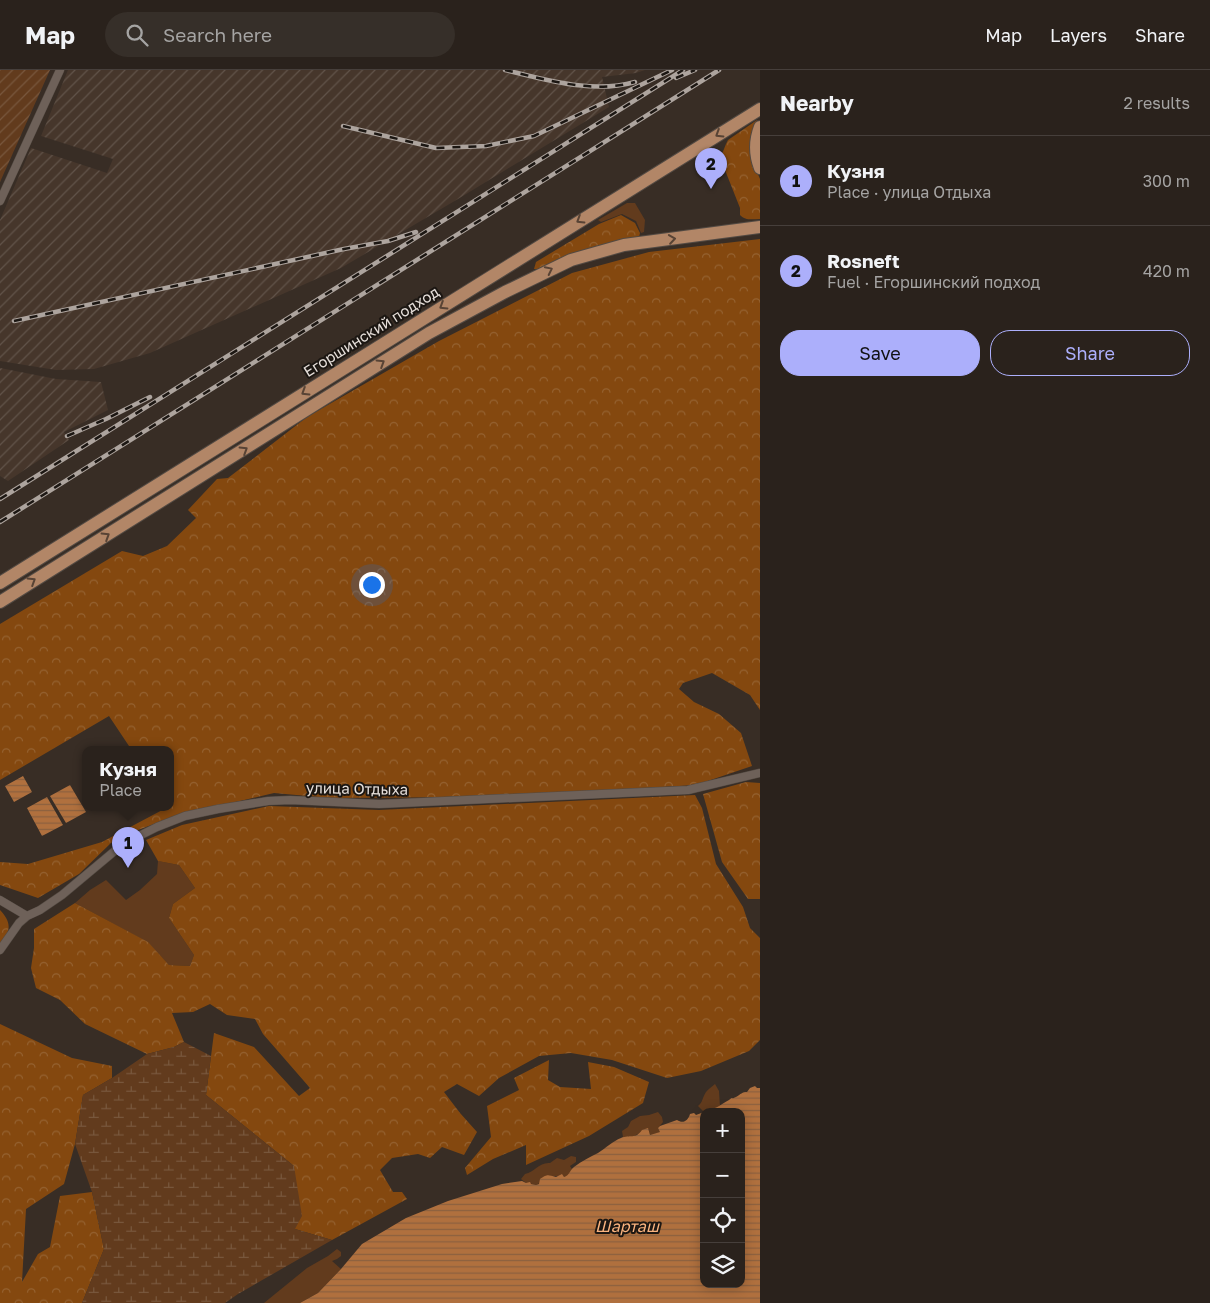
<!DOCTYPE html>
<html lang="en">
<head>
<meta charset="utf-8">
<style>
	:root { --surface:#2a221c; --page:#362f29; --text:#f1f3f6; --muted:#a5a4a3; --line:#463f3b; --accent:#acaffb }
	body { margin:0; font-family:"Golos Text",sans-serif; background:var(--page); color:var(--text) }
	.controls { position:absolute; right:15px; bottom:15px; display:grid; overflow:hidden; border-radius:10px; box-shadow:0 2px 12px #0003 }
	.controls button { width:45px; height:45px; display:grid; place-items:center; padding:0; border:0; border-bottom:1px solid var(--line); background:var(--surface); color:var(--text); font:25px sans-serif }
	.you { position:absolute; left:371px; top:514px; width:18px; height:18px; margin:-12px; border:4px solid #fff; border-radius:50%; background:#1a73e8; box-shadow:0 0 0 8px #1a73e833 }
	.badge { display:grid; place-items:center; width:32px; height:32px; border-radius:50%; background:var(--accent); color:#111; font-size:16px; font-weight:700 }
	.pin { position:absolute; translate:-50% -41px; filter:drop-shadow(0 1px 2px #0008) }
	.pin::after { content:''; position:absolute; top:26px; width:18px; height:15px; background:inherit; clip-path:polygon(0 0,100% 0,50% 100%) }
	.popup { position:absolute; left:82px; top:676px; width:92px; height:65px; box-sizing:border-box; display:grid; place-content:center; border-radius:10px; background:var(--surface); filter:drop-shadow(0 1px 4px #0005); font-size:16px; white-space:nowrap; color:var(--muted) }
	.popup b { font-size:19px; color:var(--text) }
	.popup::after { content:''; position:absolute; left:50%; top:100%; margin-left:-10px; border:10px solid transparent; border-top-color:var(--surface) }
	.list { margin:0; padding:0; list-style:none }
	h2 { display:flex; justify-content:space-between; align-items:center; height:65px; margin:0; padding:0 20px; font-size:21px }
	h2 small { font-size:16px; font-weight:400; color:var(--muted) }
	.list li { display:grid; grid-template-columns:32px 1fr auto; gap:15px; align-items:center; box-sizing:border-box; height:90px; padding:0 20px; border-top:1px solid var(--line) }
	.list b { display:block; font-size:19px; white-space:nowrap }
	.list p { margin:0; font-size:16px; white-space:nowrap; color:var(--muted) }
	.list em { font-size:16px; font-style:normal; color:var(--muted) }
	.actions { display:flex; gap:10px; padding:15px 20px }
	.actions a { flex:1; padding:11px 0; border:1px solid var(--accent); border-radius:20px; text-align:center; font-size:18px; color:var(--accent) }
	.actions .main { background:var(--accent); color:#111 }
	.icon { flex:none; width:28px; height:28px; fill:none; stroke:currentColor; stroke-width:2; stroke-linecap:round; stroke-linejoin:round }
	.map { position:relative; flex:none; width:760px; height:1233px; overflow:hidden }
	header { display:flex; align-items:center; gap:30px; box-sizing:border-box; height:70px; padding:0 25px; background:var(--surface); border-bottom:1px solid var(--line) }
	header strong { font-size:24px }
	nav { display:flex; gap:28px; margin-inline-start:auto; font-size:18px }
	.search { width:350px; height:45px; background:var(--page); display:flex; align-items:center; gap:12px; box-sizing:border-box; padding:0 18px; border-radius:28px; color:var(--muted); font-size:19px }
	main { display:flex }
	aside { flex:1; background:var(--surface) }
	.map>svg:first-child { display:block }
	.industrial { fill:url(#industrial-furrows) }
	.green { fill:#623b1d }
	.forest { fill:url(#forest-crowns) }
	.wetland { fill:url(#wetland-marsh) }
	.garden { fill:url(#garden-furrows) }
	.water { fill:url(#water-rules) }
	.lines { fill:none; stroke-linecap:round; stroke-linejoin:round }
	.minor-casing { stroke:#534a43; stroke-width:9 }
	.primary-casing { stroke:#534a43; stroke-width:14 }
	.minor { stroke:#6e6159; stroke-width:8 }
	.primary { stroke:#b28667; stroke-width:12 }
	.rail-casing { stroke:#ada49e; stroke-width:4.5 }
	.rail { stroke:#1c1713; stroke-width:2.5; stroke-dasharray:8; stroke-linecap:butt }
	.oneway { stroke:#584335 }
	.labels { text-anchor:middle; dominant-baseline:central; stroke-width:4; stroke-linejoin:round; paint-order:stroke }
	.street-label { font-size:15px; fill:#e6dfda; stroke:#1c1713 }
	.water-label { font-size:16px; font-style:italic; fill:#fbb47f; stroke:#1c1713 }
</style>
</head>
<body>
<header>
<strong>Map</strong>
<div class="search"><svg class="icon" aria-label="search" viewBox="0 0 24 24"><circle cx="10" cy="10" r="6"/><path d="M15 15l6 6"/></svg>Search here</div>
<nav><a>Map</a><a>Layers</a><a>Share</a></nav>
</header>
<main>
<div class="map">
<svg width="760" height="1233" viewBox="0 0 760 1233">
	<defs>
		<pattern id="industrial-furrows" width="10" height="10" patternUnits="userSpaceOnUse" patternTransform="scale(1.25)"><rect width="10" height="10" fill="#46362b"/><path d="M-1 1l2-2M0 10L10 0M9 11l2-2" fill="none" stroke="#615349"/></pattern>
		<pattern id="forest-crowns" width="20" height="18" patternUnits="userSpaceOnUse" patternTransform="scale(1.25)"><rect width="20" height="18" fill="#84480f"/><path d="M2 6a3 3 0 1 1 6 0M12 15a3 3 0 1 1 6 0" fill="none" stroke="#956231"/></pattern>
		<pattern id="wetland-marsh" width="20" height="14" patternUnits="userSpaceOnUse" patternTransform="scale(1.25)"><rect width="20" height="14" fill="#623b1d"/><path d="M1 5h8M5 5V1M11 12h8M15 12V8" fill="none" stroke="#78573d"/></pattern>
		<pattern id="garden-furrows" width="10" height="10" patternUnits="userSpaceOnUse" patternTransform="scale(1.25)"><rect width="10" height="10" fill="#623b1d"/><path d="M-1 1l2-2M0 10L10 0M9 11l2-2" fill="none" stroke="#78573d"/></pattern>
		<pattern id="water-rules" width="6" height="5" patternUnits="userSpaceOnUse" patternTransform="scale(1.25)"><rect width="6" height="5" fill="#b0703e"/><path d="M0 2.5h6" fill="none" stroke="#8b603f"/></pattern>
	</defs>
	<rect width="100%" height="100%" fill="#382d25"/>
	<!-- industrial -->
	<path class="industrial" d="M 68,0 L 645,0 L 636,3 L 602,7 L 609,37 L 458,129 L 341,198 L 150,283 L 94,299 L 56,300 L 0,291 L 0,150 L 31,78 L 107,103 L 113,89 L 41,66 Z
		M 0,298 L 56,309 L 101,312 L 108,340 L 64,362 L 69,370 L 8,411 L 0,406 Z"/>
	<!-- green -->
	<path class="green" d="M 627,133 L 635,133 L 645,150 L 644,162 L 641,163 L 636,151 L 622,144 L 601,152 L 598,150 Z
		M 158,791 L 179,795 L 195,818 L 173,834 L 169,848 L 194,885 L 190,896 L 169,895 L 147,872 L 75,833 L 90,820 L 106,810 L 126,830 L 140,820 L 157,804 Z
		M 715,1014 L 719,1021 L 720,1037 L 710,1040 L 707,1039 L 704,1042 L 698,1036 C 703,1032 702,1028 706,1022 C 708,1019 712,1017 715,1014 Z
		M 658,1042 L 662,1047 L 663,1052 L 658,1058 L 661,1062 L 650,1065 L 648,1059 L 632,1067 L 623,1067 L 622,1061 L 628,1057 L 631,1051 L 640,1046 L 649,1045 Z
		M 571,1086 L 576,1087 L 576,1092 L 570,1096 L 572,1099 L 569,1105 L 567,1107 L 554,1106 L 536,1115 L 528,1113 L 526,1113 L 521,1109 L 525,1104 C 535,1102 539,1092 550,1093 L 557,1088 L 564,1090 Z
		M 337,1179 L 341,1182 L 341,1186 L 337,1189 L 332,1191 L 341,1199 L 318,1223 L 300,1233 L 264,1233 L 307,1198 L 328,1186 Z"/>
	<!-- forest -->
	<path class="forest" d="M 757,50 L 753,65 L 757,102 L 760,109 L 760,149 C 752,149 746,151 740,145 L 740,138 L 725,100 L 723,92 L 722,84 L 726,74 L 728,70 Z
		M 621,145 L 635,153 L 640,163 L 639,167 C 609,170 571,188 542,199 L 534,199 L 536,192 L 599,154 Z
		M 760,169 L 760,640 L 750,625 L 712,603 L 683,613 L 679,619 L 694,632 L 719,644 L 741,663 L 752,696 L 696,715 L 596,721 L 486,727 L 330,728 L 274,723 L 175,746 L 125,765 L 111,773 L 79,804 L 38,828 L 0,815 L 0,792 L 28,794 L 102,772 L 168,737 L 170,737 L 170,679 L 131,679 L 109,646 L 0,710 L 0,554 L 122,481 L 143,486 L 167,476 L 196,448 L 188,440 L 217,409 L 228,408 L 307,347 L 439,271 L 572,203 L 649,182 Z
		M 746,712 L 760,713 L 760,829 L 748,829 L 722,792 L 703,724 Z
		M 695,725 L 702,738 L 716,794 L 743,837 L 750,858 L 760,868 L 760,970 L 749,981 L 701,1001 L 667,1008 L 612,990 L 571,983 L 539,986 L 499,1008 L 479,1026 L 457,1014 L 444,1022 L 460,1043 L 477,1062 L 464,1085 L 442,1077 L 430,1088 L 418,1084 L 392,1088 L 380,1100 L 393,1122 L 402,1122 L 407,1129 L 332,1170 L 295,1159 L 294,1096 L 206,1025 L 214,963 L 254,977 L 299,1026 L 310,1018 L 263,964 L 255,949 L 227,945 L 210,934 L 193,942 L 172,943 L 184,972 L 174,977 L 147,984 L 85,954 L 60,930 L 36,918 L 31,898 L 34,878 L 34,859 L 75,833 L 148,872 L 169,895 L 190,896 L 194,885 L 169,848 L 173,834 L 195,818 L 179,795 L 158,791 L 146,770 L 182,755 L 269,736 L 379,740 Z
		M 0,840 C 12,853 11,861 0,874 Z
		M 0,954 L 72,988 L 112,996 L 112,1008 L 83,1025 L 75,1074 L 64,1114 L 26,1139 L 22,1212 L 38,1184 L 50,1177 L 60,1126 L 92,1122 L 104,1179 L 82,1233 L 0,1233 Z
		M 549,990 L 548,1010 L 560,1017 L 591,1019 L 588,992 L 614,997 L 649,1012 L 643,1033 L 589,1066 L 526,1095 L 526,1075 L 493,1089 L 467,1105 L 465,1098 L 491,1067 L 487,1036 L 519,1020 L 514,1008 Z"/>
	<!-- wetland -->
	<path class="wetland" d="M 184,972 L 211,986 L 206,1025 L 294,1096 L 302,1146 L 295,1159 L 332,1170 L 238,1224 L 225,1233 L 82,1233 L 104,1179 L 92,1122 L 75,1074 L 83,1025 L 112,1008 L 147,984 L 174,977 Z"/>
	<!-- garden -->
	<path class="garden" d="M 0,0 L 50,0 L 0,112 Z"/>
	<!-- water -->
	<path class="water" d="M 23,706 L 32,722 L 14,732 L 5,716 Z
		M 70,715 L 86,742 L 66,753 L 50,726 Z
		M 47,727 L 63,755 L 42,766 L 27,738 Z
		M 755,1016 L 757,1018 L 760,1018 L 760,1233 L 300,1233 L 318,1223 L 341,1199 L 362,1174 L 406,1148 L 448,1131 L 502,1114 L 522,1111 L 526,1113 L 530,1112 L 531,1114 L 536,1115 L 539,1114 L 540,1109 C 548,1104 547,1105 556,1107 L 562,1104 L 564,1107 C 570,1105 569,1101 574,1097 C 582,1091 590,1087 598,1083 C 606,1078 613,1071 621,1068 C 630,1064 635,1070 642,1060 L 648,1058 L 650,1065 L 660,1062 L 658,1058 L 660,1056 L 677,1050 C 683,1054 688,1051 690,1044 L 694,1043 L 696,1045 L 704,1042 L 704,1214 L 741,1214 L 741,1042 L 705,1042 L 707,1039 C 716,1040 721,1034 729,1030 C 734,1026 730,1030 736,1027 C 741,1024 742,1022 747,1022 L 750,1018 Z"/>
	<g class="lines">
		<defs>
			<path id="minor" d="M 0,131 L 60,0
				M 0,830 L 27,846
				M 0,880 L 19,853 L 27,846 L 40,840 L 62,825 L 123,774 L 157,757 L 185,746 L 218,739 L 268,731 L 290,730 L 379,734 L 688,720 L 760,703"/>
			<path id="primary" d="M 760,57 C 755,70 755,85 760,98
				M 0,513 L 760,39
				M 0,532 L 429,263 L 505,222 L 571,190 L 624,175 L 760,157"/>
		</defs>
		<!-- minor casing -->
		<use href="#minor" class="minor-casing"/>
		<!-- primary casing -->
		<use href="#primary" class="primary-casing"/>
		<!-- minor -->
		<use href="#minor" class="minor"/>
		<!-- primary -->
		<use href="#primary" class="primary"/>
		<defs>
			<path id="rail" d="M 505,0 C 548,10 592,24 635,12
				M 676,8 L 695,0
				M 343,56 L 436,78 L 486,76 L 534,66 L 672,0
				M 14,251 L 344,179 L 388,171 L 416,162
				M 67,366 L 106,349 L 150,327
				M 0,429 L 683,0
				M 0,452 L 719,0"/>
		</defs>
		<!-- rail casing -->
		<use href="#rail" class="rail-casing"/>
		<!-- rail -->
		<use href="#rail" class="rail"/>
	</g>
	<!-- one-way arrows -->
	<defs><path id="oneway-chevron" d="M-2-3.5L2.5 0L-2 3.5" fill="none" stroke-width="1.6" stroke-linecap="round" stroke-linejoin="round" transform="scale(1.25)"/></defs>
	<g class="oneway">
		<use href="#oneway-chevron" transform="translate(719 64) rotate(148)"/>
		<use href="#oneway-chevron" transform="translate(580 150) rotate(148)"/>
		<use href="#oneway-chevron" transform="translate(672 169) rotate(-8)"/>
		<use href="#oneway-chevron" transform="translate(549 200) rotate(-26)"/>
		<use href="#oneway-chevron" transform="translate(443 236) rotate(148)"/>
		<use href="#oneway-chevron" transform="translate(381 293) rotate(-32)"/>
		<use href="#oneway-chevron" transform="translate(305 322) rotate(148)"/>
		<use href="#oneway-chevron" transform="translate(244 380) rotate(-32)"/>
		<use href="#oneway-chevron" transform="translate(106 466) rotate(-32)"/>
		<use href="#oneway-chevron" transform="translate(32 511) rotate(-32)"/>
	</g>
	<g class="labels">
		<!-- street labels -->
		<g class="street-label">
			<text transform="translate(371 261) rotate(-32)">Егоршинский подход</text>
			<text transform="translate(357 718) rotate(1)">улица Отдыха</text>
		</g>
		<!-- water labels -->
		<g class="water-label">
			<text x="627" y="1156">Шарташ</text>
		</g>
	</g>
</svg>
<div class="controls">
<button>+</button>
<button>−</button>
<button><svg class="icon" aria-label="locate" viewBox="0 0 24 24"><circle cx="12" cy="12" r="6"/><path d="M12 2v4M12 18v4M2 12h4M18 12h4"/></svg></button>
<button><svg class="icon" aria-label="layers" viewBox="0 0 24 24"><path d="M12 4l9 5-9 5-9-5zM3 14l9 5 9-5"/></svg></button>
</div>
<div class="you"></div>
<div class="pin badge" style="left:128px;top:798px">1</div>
<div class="popup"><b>Кузня</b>Place</div>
<div class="pin badge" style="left:711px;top:119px">2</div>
</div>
<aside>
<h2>Nearby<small>2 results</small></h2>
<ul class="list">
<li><span class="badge">1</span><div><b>Кузня</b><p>Place · улица Отдыха</p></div><em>300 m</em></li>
<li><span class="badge">2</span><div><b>Rosneft</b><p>Fuel · Егоршинский подход</p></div><em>420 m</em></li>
</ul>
<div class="actions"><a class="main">Save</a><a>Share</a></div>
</aside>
</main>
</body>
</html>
